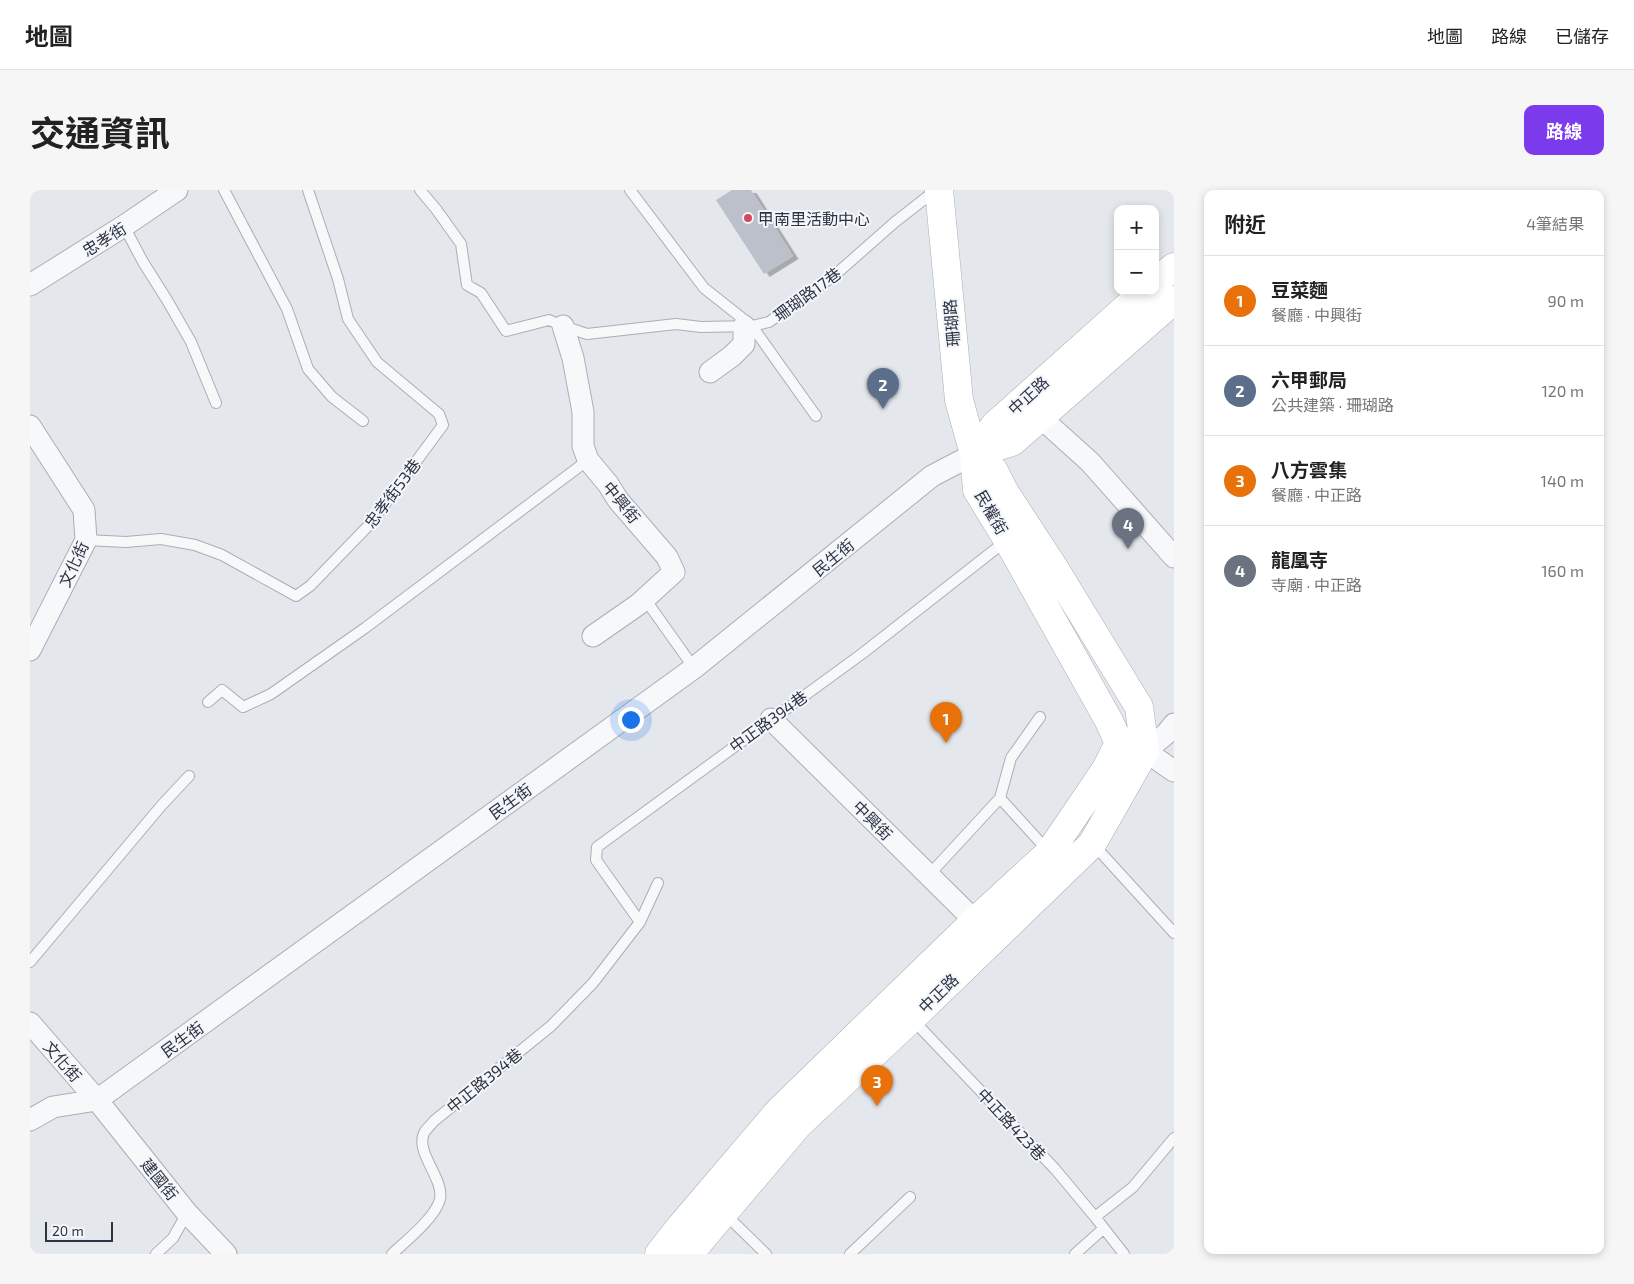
<!DOCTYPE html>
<html lang="zh-TW">
<head>
<meta charset="utf-8">
<style>
	:root { --surface:#fff; --page:#f6f6f6; --text:#222; --muted:#767676; --line:#e0e0e0; --accent:#7c3aed }
	body { margin:0; font-family:"Exo 2","Noto Sans TC",sans-serif; background:var(--page); color:var(--text) }
	.controls { position:absolute; right:15px; top:15px; display:grid; overflow:hidden; border-radius:10px; box-shadow:0 2px 8px #0003 }
	.controls button { width:45px; height:45px; display:grid; place-items:center; padding:0; border:0; border-bottom:1px solid var(--line); background:var(--surface); color:var(--text); font:25px sans-serif }
	.scale { position:absolute; left:15px; bottom:12px; width:68px; box-sizing:border-box; padding-left:5px; border:2px solid #2b3445; border-top:0; font-size:14px; line-height:18px; white-space:nowrap; color:#2b3445; -webkit-text-stroke:4px #f4f6f9; paint-order:stroke }
	.you { position:absolute; left:600px; top:529px; width:18px; height:18px; margin:-12px; border:4px solid #fff; border-radius:50%; background:#1a73e8; box-shadow:0 0 0 8px #1a73e833 }
	.badge { display:grid; place-items:center; width:32px; height:32px; border-radius:50%; background:var(--accent); color:#fff; font-size:16px; font-weight:700 }
	.pin { position:absolute; translate:-50% -41px; filter:drop-shadow(0 1px 2px #0008) }
	.pin::after { content:''; position:absolute; top:26px; width:18px; height:15px; background:inherit; clip-path:polygon(0 0,100% 0,50% 100%) }
	.list { margin:0; padding:0; list-style:none }
	h2 { display:flex; justify-content:space-between; align-items:center; height:65px; margin:0; padding:0 20px; font-size:21px }
	h2 small { font-size:16px; font-weight:400; color:var(--muted) }
	.list li { display:grid; grid-template-columns:32px 1fr auto; gap:15px; align-items:center; box-sizing:border-box; height:90px; padding:0 20px; border-top:1px solid var(--line) }
	.list b { display:block; font-size:19px; white-space:nowrap }
	.list p { margin:0; font-size:16px; white-space:nowrap; color:var(--muted) }
	.list em { font-size:16px; font-style:normal; color:var(--muted) }
	.map { position:relative; flex:none; width:1144px; height:1064px; overflow:hidden; border-radius:10px }
	header { display:flex; align-items:center; gap:30px; box-sizing:border-box; height:70px; padding:0 25px; background:var(--surface); border-bottom:1px solid var(--line) }
	header strong { font-size:24px }
	nav { display:flex; gap:28px; margin-inline-start:auto; font-size:18px }
	.intro { display:flex; align-items:center; justify-content:space-between; box-sizing:border-box; height:120px; padding:0 30px }
	h1 { margin:0; font-size:35px }
	.button { padding:12px 22px; border-radius:10px; background:var(--accent); color:#fff; font-size:18px; font-weight:700 }
	main { display:flex; gap:30px; padding:0 30px }
	aside { flex:1; background:var(--surface); border-radius:10px; box-shadow:0 2px 8px #0003 }
	.map>svg:first-child { display:block }
	.building { fill:#bbc0ca; filter:url(#shadow) }
	.lines { fill:none; stroke-linecap:round; stroke-linejoin:round }
	.lane-casing { stroke:#a9aeb7; stroke-width:12 }
	.street-casing { stroke:#a9aeb7; stroke-width:23 }
	.secondary-casing { stroke:#a9aeb7; stroke-width:29 }
	.lane { stroke:#f7f8fa; stroke-width:10 }
	.street { stroke:#f7f8fa; stroke-width:21 }
	.secondary { stroke:#fff; stroke-width:28 }
	.poi-dot { fill:#d1495b; stroke:#f4f6f9; stroke-width:2 }
	.labels { text-anchor:middle; dominant-baseline:central; stroke-width:4; stroke-linejoin:round; paint-order:stroke }
	.poi-label { font-size:16px; fill:#2b3445; stroke:#f4f6f9; text-anchor:start }
	.street-label { font-size:16px; fill:#2b3445; stroke:#f4f6f9 }
</style>
</head>
<body>
<header>
<strong>地圖</strong>
<nav><a>地圖</a><a>路線</a><a>已儲存</a></nav>
</header>
<div class="intro"><h1>交通資訊</h1><a class="button">路線</a></div>
<main>
<div class="map">
<svg width="1144" height="1064" viewBox="0 0 1144 1064">
	<defs>
		<filter id="shadow"><feDropShadow dx="5.5" dy="3" stdDeviation="0" flood-color="#0004"/></filter>
	</defs>
	<rect width="100%" height="100%" fill="#e4e7ec"/>
	<!-- building -->
	<path class="building" d="M 702,0 L 721,0 L 763,66 L 734,84 L 686,10 Z"/>
	<g class="lines">
		<defs>
			<path id="lane" d="M 194,0 L 257,119 L 278,179 L 302,207 L 333,231
				M 390,0 L 406,19 L 431,54 L 437,95 L 451,103 L 476,141 L 519,130 L 533,136 L 557,144 L 646,134 L 671,137 L 722,136 L 739,132 L 806,84 L 865,32 L 906,0
				M 600,0 L 674,98 L 722,136 L 786,226
				M 94,36 L 113,72 L 137,110 L 161,152 L 186,213
				M 56,350 L 96,352 L 131,349 L 165,355 L 192,365 L 266,406 L 280,396 L 341,333 L 413,235 L 409,224 L 347,172 L 318,129 L 308,89 L 278,0
				M 615,409 L 664,478
				M 178,512 L 192,500 L 213,517 L 241,504 L 335,438 L 558,270
				M 970,608 L 1019,662
				M 1063,654 L 1144,743
				M 898,686 L 970,608 L 981,568 L 1010,527
				M 610,732 L 566,670 L 567,657 L 833,463 L 977,350
				M 0,772 L 131,616 L 159,586
				M 882,829 L 1025,979 L 1065,1027 L 1094,1064
				M 694,1023 L 736,1064
				M 1065,1027 L 1103,997 L 1144,948
				M 126,1064 L 143,1048 L 157,1023
				M 362,1064 C 375,1052 406,1027 410,1009 C 414,988 385,963 394,943 C 396,939 401,935 404,931 L 521,836 L 563,793 L 610,732 L 628,693
				M 820,1064 L 880,1007
				M 1045,1064 L 1073,1039"/>
			<path id="street" d="M 0,95 L 94,36 L 147,0
				M 533,136 L 543,168 L 553,222 L 553,256 L 558,270 L 578,294 L 588,310 L 637,367 L 644,382 L 609,414 L 563,446
				M 680,182 L 702,166 L 714,154 L 714,136
				M 1010,227 L 1060,272 L 1144,367
				M 0,236 L 54,320 L 56,350 L 0,460
				M 741,529 L 945,731
				M 1101,557 L 1115,561 L 1144,581
				M 1115,561 L 1136,544 L 1144,534
				M 0,833 L 67,910 L 157,1023 L 196,1064
				M 0,930 L 23,917 L 67,910 L 664,478 L 902,286 L 944,264"/>
			<path id="secondary" d="M 1125,92 L 1144,77
				M 944,264 L 982,252 L 1144,110
				M 944,264 L 965,235 L 1115,101
				M 629,1064 L 651,1036 L 749,921 L 945,731 L 1019,663 L 1076,579 L 1089,553 L 1079,531 L 977,349 L 947,300 L 944,264 L 929,210 L 909,0
				M 659,1064 L 769,934 L 882,828 L 1062,654 L 1115,561 L 1109,517 L 1026,381 L 974,301 L 964,281 L 944,264"/>
		</defs>
		<!-- lane casing -->
		<use href="#lane" class="lane-casing"/>
		<!-- street casing -->
		<use href="#street" class="street-casing"/>
		<!-- secondary casing -->
		<use href="#secondary" class="secondary-casing"/>
		<!-- lane -->
		<use href="#lane" class="lane"/>
		<!-- street -->
		<use href="#street" class="street"/>
		<!-- secondary -->
		<use href="#secondary" class="secondary"/>
	</g>
	<!-- markers -->
	<circle class="poi-dot" cx="718" cy="28" r="5"/>
	<g class="labels">
		<!-- poi labels -->
		<g class="poi-label">
			<text x="728" y="28">甲南里活動中心</text>
		</g>
		<!-- street labels -->
		<g class="street-label">
			<text transform="translate(74 49) rotate(-32)">忠孝街</text>
			<text transform="translate(777 104) rotate(-36)">珊瑚路17巷</text>
			<text transform="translate(921 133) rotate(-95)">珊瑚路</text>
			<text transform="translate(998 205) rotate(-42)">中正路</text>
			<text transform="translate(362 303) rotate(-53)">忠孝街53巷</text>
			<text transform="translate(592 312) rotate(51)">中興街</text>
			<text transform="translate(962 322) rotate(60)">民權街</text>
			<text transform="translate(803 367) rotate(-39)">民生街</text>
			<text transform="translate(43 374) rotate(-65)">文化街</text>
			<text transform="translate(738 531) rotate(-36)">中正路394巷</text>
			<text transform="translate(480 611) rotate(-36)">民生街</text>
			<text transform="translate(843 630) rotate(45)">中興街</text>
			<text transform="translate(908 803) rotate(-44)">中正路</text>
			<text transform="translate(152 849) rotate(-36)">民生街</text>
			<text transform="translate(33 871) rotate(49)">文化街</text>
			<text transform="translate(454 890) rotate(-39)">中正路394巷</text>
			<text transform="translate(982 934) rotate(47)">中正路423巷</text>
			<text transform="translate(130 989) rotate(51)">建國街</text>
		</g>
	</g>
</svg>
<div class="controls">
<button>+</button>
<button>−</button>
</div>
<div class="scale">20 m</div>
<div class="you"></div>
<div class="pin badge" style="left:916px;top:553px;background:#e8710a">1</div>
<div class="pin badge" style="left:853px;top:219px;background:#5c6f8a">2</div>
<div class="pin badge" style="left:847px;top:916px;background:#e8710a">3</div>
<div class="pin badge" style="left:1098px;top:359px;background:#6b7280">4</div>
</div>
<aside>
<h2>附近<small>4筆結果</small></h2>
<ul class="list">
<li><span class="badge" style="background:#e8710a">1</span><div><b>豆菜麵</b><p>餐廳 · 中興街</p></div><em>90 m</em></li>
<li><span class="badge" style="background:#5c6f8a">2</span><div><b>六甲郵局</b><p>公共建築 · 珊瑚路</p></div><em>120 m</em></li>
<li><span class="badge" style="background:#e8710a">3</span><div><b>八方雲集</b><p>餐廳 · 中正路</p></div><em>140 m</em></li>
<li><span class="badge" style="background:#6b7280">4</span><div><b>龍凰寺</b><p>寺廟 · 中正路</p></div><em>160 m</em></li>
</ul>
</aside>
</main>
</body>
</html>
